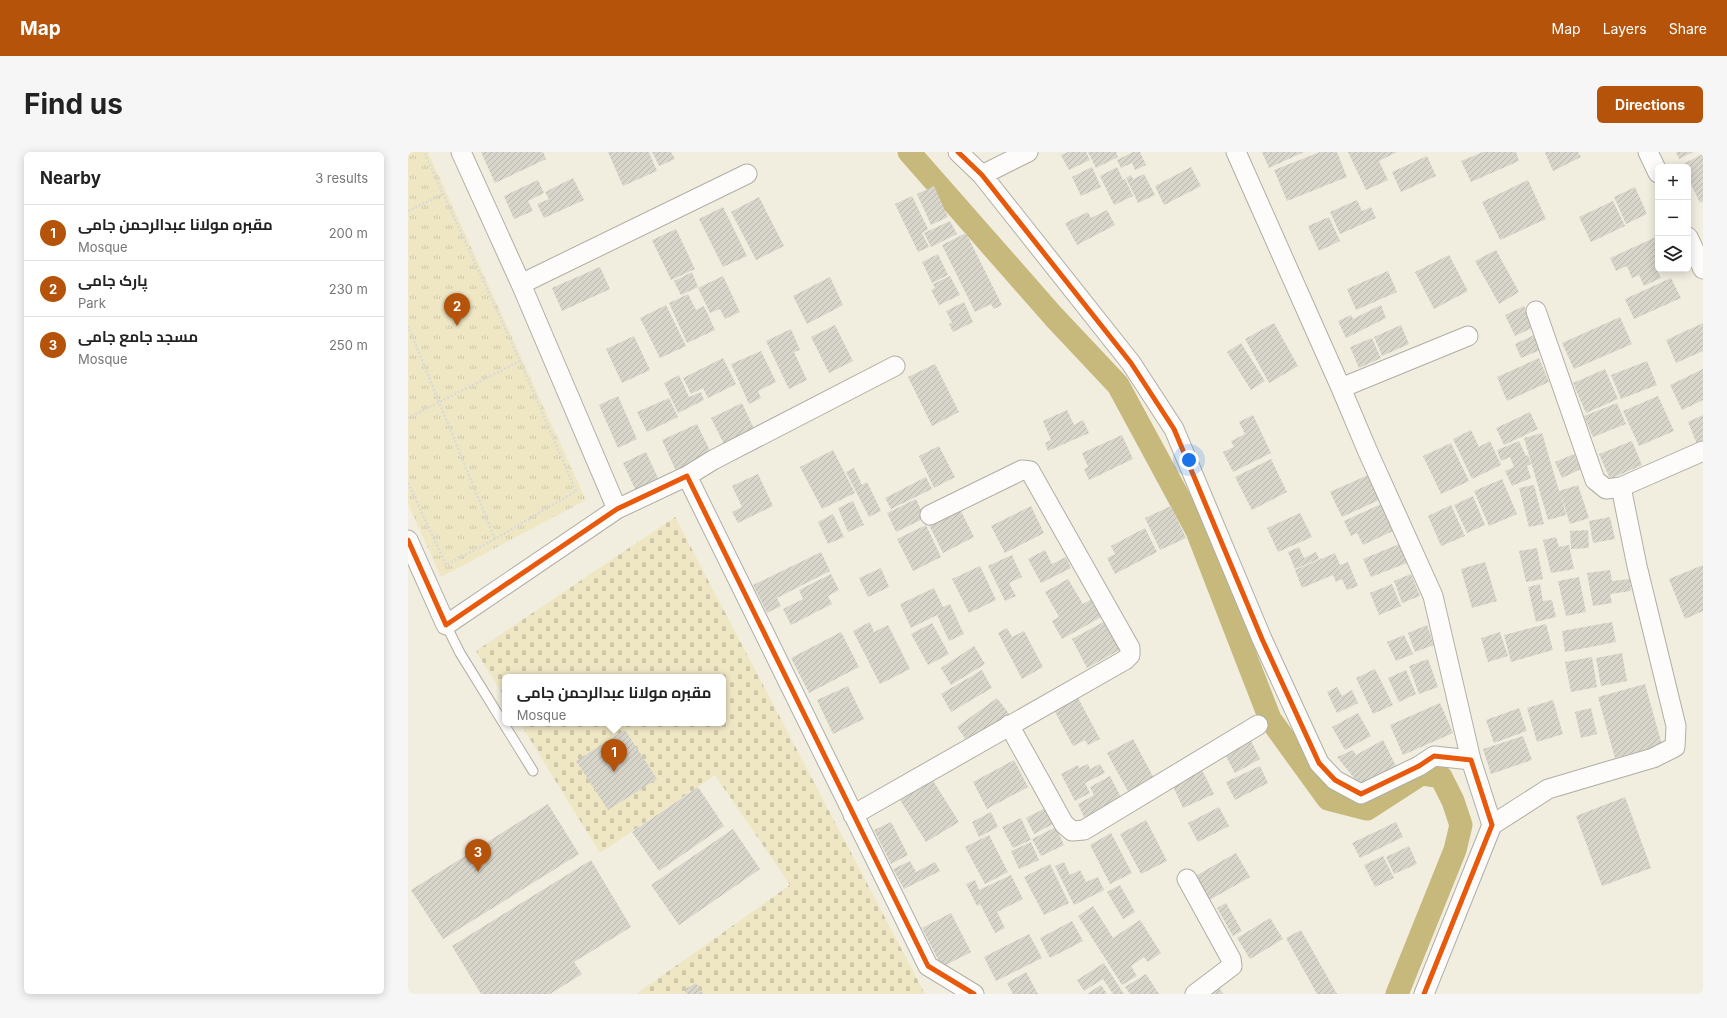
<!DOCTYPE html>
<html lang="en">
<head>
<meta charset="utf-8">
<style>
	:root { --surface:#fff; --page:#f6f6f6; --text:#222; --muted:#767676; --line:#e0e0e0; --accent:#b45309 }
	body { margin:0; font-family:Inter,Cairo,sans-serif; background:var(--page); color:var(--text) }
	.controls { position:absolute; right:12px; top:12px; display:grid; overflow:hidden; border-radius:6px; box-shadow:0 2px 10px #0003 }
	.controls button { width:36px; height:36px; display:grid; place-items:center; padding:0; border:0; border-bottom:1px solid var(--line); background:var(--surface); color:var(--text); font:20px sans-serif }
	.you { position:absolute; left:781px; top:308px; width:14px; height:14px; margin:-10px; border:3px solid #fff; border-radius:50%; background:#1a73e8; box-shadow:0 0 0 6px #1a73e833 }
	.badge { display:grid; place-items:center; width:26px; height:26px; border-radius:50%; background:var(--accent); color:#fff; font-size:13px; font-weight:700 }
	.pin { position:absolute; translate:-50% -33px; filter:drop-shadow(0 1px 2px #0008) }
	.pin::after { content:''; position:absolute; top:21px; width:14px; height:12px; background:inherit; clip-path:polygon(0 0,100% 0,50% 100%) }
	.popup { position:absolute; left:94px; top:522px; width:224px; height:52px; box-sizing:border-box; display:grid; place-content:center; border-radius:6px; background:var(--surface); filter:drop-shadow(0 1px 3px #0005); font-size:13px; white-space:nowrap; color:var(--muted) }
	.popup b { font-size:15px; color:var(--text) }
	.popup::after { content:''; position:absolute; left:50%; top:100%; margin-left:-8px; border:8px solid transparent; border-top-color:var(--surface) }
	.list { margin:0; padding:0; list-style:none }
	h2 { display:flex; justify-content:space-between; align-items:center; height:52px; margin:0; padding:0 16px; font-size:17px }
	h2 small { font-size:13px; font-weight:400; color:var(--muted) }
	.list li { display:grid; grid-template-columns:26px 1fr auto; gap:12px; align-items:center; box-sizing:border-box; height:56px; padding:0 16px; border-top:1px solid var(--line) }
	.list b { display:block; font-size:15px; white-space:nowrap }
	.list p { margin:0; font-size:13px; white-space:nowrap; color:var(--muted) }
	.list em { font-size:13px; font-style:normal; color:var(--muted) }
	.icon { flex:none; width:22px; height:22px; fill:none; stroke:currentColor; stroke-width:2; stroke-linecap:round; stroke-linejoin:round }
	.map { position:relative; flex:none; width:1295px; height:842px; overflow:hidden; border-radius:6px }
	header { display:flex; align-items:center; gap:24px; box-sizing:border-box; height:56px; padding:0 20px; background:var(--accent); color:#fff }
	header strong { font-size:19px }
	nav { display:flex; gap:22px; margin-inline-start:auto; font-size:14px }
	.intro { display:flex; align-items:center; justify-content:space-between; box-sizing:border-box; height:96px; padding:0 24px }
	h1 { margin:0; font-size:28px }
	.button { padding:10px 18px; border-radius:6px; background:var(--accent); color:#fff; font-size:14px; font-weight:700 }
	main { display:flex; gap:24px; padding:0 24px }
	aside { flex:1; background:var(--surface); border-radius:6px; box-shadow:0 2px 10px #0003 }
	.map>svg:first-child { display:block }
	.grass { fill:url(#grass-tufts) }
	.cemetery { fill:url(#cemetery-stones) }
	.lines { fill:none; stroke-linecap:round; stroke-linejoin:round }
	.canal { stroke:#c6b97b; stroke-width:23 }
	.building { fill:url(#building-hatch) }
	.service-casing { stroke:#b0aea3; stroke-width:11 }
	.minor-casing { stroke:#b0aea3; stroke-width:21 }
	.path { stroke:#dadad5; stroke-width:2.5; stroke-dasharray:2 2; stroke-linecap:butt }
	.service { stroke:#fdfcfa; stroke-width:9 }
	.minor { stroke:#fdfcfa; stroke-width:19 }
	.cycleway-casing { stroke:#fff; stroke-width:8 }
	.cycleway { stroke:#e8590c; stroke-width:5 }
</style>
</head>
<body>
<header>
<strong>Map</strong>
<nav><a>Map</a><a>Layers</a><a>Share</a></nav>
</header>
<div class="intro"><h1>Find us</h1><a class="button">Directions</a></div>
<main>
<aside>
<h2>Nearby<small>3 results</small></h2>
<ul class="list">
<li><span class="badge">1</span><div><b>مقبره مولانا عبدالرحمن جامی</b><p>Mosque</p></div><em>200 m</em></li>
<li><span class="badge">2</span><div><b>پارک جامی</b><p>Park</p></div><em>230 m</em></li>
<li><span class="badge">3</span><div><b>مسجد جامع جامی</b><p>Mosque</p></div><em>250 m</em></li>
</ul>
</aside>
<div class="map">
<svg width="1295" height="842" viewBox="0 0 1295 842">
	<defs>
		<pattern id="grass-tufts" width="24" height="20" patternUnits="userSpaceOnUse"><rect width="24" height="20" fill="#efe7c4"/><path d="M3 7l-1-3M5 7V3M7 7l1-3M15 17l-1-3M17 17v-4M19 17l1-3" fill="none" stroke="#cdc6a8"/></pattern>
		<pattern id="cemetery-stones" width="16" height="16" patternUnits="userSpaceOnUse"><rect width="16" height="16" fill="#efe7c4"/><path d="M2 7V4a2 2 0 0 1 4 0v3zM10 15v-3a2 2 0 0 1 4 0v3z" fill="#cdc6a8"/></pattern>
		<pattern id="building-hatch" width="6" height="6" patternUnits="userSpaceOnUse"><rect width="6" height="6" fill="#d8d6cb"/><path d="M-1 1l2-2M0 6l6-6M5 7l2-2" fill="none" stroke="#bab8ae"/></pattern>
	</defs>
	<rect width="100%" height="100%" fill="#f1eee0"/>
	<!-- grass -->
	<path class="grass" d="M 0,0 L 20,0 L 178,348 L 33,425 L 0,352 Z"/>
	<!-- cemetery -->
	<path class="cemetery" d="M 267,365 L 517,842 L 228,842 L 382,733 L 307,623 L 192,701 L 112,571 L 315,571 L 315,525 L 97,525 L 97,546 L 68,499 Z"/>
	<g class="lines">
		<!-- canal -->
		<path class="canal" d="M 501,0 L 646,165 L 710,233 L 789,379 L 862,567 L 920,647 L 959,657 L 1013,622 L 1033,625 L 1045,649 L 1053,673 L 1047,698 L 989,842"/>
	</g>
	<!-- building -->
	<path class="building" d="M 73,0 L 135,0 L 138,7 L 87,31 Z
		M 200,0 L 241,0 L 249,19 L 215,34 Z
		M 244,0 L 263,0 L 267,7 L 251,14 Z
		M 660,0 L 678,0 L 682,8 L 661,18 L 653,3 Z
		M 680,0 L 708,0 L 710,5 L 688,16 Z
		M 725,0 L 732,0 L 738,13 L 727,18 L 724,11 L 713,16 L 709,8 Z
		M 854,0 L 896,0 L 861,16 Z
		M 912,0 L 929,0 L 939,25 L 879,49 L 866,18 Z
		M 940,0 L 989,0 L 971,9 L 980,28 L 958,38 Z
		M 1075,0 L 1108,0 L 1111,9 L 1063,30 L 1053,9 Z
		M 1138,0 L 1170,0 L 1173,5 L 1145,19 L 1137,1 Z
		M 1268,0 L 1285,0 L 1271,7 Z
		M 1295,2 L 1295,49 L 1292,51 L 1280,26 L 1280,15 L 1274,15 L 1273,13 Z
		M 1019,4 L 1028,24 L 993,40 L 984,20 Z
		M 684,15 L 693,35 L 673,44 L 664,25 Z
		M 709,15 L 715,28 L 717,27 L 725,44 L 706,53 L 692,24 Z
		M 783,15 L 793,34 L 756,53 L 747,34 Z
		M 736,22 L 747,43 L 730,51 L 718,26 L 723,23 L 725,27 Z
		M 165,26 L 176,48 L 136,66 L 129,52 L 141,47 L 137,40 Z
		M 130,28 L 136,41 L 120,49 L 125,59 L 106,67 L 96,44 Z
		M 1120,28 L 1138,67 L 1092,88 L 1074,50 Z
		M 526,34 L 540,65 L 523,73 L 509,42 Z
		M 1227,35 L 1239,62 L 1218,72 L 1206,45 Z
		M 504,44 L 520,77 L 514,81 L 521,95 L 510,100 L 487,52 Z
		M 351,45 L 376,94 L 348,108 L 323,60 Z
		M 949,48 L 954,59 L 963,55 L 968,66 L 932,82 L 922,60 Z
		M 1205,49 L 1217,74 L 1183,90 L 1171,65 Z
		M 315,55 L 339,104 L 315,115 L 291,67 Z
		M 699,58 L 707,73 L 669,93 L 657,71 L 680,60 L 683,66 Z
		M 921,65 L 932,89 L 911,99 L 900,74 Z
		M 542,69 L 549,82 L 523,95 L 516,81 Z
		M 268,77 L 287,117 L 263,128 L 244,88 Z
		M 558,81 L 594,153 L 586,157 L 583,152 L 567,160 L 534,93 Z
		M 1248,85 L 1250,90 L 1250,114 L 1248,115 L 1253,126 L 1236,134 L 1231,123 L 1224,126 L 1219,114 L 1208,119 L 1202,106 Z
		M 1088,98 L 1111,140 L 1091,152 L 1067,109 Z
		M 530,102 L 540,123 L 524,131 L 514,110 Z
		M 1041,103 L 1060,139 L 1026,157 L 1007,120 Z
		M 192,115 L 202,137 L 154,159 L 144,136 Z
		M 980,119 L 989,140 L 948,158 L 939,137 Z
		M 284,120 L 290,135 L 273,143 L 266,129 Z
		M 315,124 L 332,160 L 317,167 L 312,157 L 302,161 L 290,136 Z
		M 542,124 L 552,143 L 531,153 L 523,138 L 527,136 L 525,132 Z
		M 422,125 L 435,153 L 399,172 L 385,144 Z
		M 1263,126 L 1273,146 L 1226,167 L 1217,147 Z
		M 280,142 L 288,158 L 296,154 L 307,178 L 279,191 L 261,151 Z
		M 556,150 L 565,170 L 545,180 L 541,172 L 544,171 L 538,159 Z
		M 258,153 L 278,194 L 252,206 L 232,166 Z
		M 973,153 L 978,166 L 938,186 L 930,169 L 943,163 L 945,167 Z
		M 1116,154 L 1126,175 L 1107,184 L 1097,163 Z
		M 1212,165 L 1224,192 L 1166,217 L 1154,191 Z
		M 866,171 L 890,214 L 861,231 L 837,187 Z
		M 1295,171 L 1295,199 L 1268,211 L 1258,188 Z
		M 427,173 L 445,209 L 421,221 L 403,185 Z
		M 993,173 L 1001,192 L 974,204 L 966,185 Z
		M 383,177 L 392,198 L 386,200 L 399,228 L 381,237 L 358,189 Z
		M 1126,183 L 1132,198 L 1113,206 L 1107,192 Z
		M 226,184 L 242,218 L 214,231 L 198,197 Z
		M 964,186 L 973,206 L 951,216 L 942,195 Z
		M 833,191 L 857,229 L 843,238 L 819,200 Z
		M 353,199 L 368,230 L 350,239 L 353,246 L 341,252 L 323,212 Z
		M 315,206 L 328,232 L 300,246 L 295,236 L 283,242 L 275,226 Z
		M 1131,206 L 1141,230 L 1099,249 L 1089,225 Z
		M 1239,209 L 1249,233 L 1213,247 L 1203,223 Z
		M 527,212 L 551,260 L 524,274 L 500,225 Z
		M 1197,217 L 1210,247 L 1178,261 L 1165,231 Z
		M 1295,217 L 1295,248 L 1274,258 L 1262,233 Z
		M 271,223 L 281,245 L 293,240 L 296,248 L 270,261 L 256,231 Z
		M 210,244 L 229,287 L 210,296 L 191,253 Z
		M 1250,244 L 1266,279 L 1231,294 L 1215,259 Z
		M 261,246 L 270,265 L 239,280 L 229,260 Z
		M 334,251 L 348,281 L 318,296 L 303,266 Z
		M 1209,251 L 1218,272 L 1185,285 L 1176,264 Z
		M 659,258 L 666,273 L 675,268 L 681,281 L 640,299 L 637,291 L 643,288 L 635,269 Z
		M 1122,260 L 1130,277 L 1096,293 L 1088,276 Z
		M 845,263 L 863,301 L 825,320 L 815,300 L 826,295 L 823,289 L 837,282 L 831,270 Z
		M 1295,263 L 1295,289 L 1289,292 L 1280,270 Z
		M 289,272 L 304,303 L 268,319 L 254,288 Z
		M 1063,278 L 1071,295 L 1082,289 L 1093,313 L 1064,327 L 1045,287 Z
		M 1134,281 L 1151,339 L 1170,333 L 1181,366 L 1162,372 L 1152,340 L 1158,363 L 1140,368 L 1116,286 Z
		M 714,283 L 725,307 L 681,328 L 676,317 L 680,315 L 674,301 Z
		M 1111,289 L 1118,304 L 1120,303 L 1123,312 L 1119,314 L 1123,326 L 1104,334 L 1097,319 L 1106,315 L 1102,305 L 1093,309 L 1089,298 Z
		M 1224,289 L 1234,313 L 1202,327 L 1191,302 Z
		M 1043,291 L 1061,329 L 1033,342 L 1015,304 Z
		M 531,294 L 547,325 L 526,336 L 511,304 Z
		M 425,298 L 447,341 L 414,357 L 392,315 Z
		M 238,300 L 251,328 L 228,339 L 215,311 Z
		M 1166,302 L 1173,317 L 1154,326 L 1147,310 Z
		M 863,307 L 879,340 L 844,358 L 827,325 Z
		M 446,316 L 454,333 L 459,330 L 473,359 L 461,365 L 438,320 Z
		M 350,322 L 365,354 L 330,371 L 324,360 L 334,355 L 324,334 Z
		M 960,323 L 971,348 L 934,365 L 922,340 Z
		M 518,325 L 524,337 L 483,357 L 477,346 Z
		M 1094,327 L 1109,362 L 1081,374 L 1066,339 Z
		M 1126,333 L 1136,372 L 1121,375 L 1111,336 Z
		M 1065,344 L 1077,373 L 1059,381 L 1046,353 Z
		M 508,347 L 517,366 L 488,380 L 479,361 Z
		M 445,349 L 456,373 L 440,380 L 430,356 Z
		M 973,352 L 985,379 L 955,393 L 949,381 L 943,384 L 936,369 Z
		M 1043,353 L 1057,384 L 1033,394 L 1020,364 Z
		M 623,354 L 636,381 L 597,401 L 583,374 Z
		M 763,354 L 778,386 L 752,398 L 737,366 Z
		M 551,355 L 566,385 L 535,401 L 520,371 Z
		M 892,361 L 904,385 L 870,400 L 859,376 Z
		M 425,362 L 436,385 L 420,392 L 410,370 Z
		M 1202,365 L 1207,387 L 1185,391 L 1181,369 Z
		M 518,373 L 533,405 L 505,419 L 489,387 Z
		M 737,376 L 749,400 L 707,422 L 699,406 L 707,402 L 703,394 Z
		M 1180,378 L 1181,396 L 1163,397 L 1162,379 Z
		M 1148,385 L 1151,395 L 1161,393 L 1166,417 L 1143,421 L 1135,388 Z
		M 991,392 L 999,411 L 963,425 L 955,407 Z
		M 891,395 L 896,406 L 908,400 L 911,407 L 887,417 L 880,400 Z
		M 1129,396 L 1135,427 L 1118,430 L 1111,399 Z
		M 637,398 L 644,412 L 658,405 L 663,416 L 633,431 L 620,407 Z
		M 413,400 L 422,419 L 369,446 L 373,454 L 359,461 L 345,433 Z
		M 927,401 L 932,413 L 940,410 L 950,434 L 939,438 L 934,427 L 928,430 L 925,423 L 894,436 L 887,418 Z
		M 604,403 L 614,425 L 601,431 L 608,444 L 597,449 L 580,414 Z
		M 1077,410 L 1089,449 L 1064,456 L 1053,417 Z
		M 1295,413 L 1295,459 L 1277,467 L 1261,427 Z
		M 572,414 L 588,448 L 561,461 L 544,427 Z
		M 473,416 L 481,435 L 460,445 L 451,426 Z
		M 1202,418 L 1204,429 L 1222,427 L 1223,439 L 1202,442 L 1204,451 L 1185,454 L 1179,421 Z
		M 423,422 L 431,438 L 420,444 L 424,452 L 383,473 L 375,457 L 395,447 L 391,438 Z
		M 1003,422 L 1012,444 L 994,451 L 986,429 Z
		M 1171,425 L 1178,460 L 1158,464 L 1150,429 Z
		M 660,427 L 675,452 L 687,445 L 697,463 L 654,487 L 644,469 L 651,465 L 637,440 Z
		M 984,432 L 993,454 L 971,463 L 962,441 Z
		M 1132,432 L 1135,449 L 1144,448 L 1148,465 L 1128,470 L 1120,435 Z
		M 526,436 L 535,455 L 542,452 L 556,482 L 541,489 L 529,463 L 503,476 L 492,452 Z
		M 699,468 L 715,496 L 679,516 L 664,487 Z
		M 462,470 L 466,480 L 480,473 L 502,517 L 472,532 L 445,479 Z
		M 1204,470 L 1208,490 L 1157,500 L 1154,479 Z
		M 524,471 L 541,502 L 520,513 L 503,482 Z
		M 1138,472 L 1145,498 L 1103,510 L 1096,483 Z
		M 1019,473 L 1026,493 L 1007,500 L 1000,481 Z
		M 599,476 L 604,485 L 616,479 L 635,515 L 614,527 L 590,481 Z
		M 433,480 L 451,515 L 401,541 L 383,506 Z
		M 1092,480 L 1100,504 L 1080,510 L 1073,486 Z
		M 996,483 L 1005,502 L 988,509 L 979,490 Z
		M 566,494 L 577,512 L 543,533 L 533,516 Z
		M 1214,501 L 1219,529 L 1193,534 L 1188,506 Z
		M 1184,505 L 1189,535 L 1163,540 L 1157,510 Z
		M 1020,507 L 1030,535 L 1011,542 L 1001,514 Z
		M 967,517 L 985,553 L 965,562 L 948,526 Z
		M 574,518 L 584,536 L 543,560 L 533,542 Z
		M 998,518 L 1008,542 L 991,550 L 980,526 Z
		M 1237,532 L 1254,593 L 1207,606 L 1190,545 Z
		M 440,534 L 456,567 L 425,582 L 409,548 Z
		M 929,535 L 934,544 L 944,538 L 950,551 L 929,561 L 919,540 Z
		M 589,546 L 602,563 L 561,592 L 549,575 Z
		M 670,546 L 692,587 L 680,593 L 677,588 L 665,594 L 646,558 Z
		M 1145,548 L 1155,582 L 1129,590 L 1119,556 Z
		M 1032,551 L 1045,581 L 995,603 L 982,573 Z
		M 1111,556 L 1119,579 L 1086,591 L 1078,568 Z
		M 1183,556 L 1189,582 L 1173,586 L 1167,560 Z
		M 950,561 L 963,584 L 937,598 L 924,575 Z
		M 217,578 L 249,627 L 200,658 L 168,609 Z
		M 1115,584 L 1124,608 L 1083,622 L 1075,597 Z
		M 725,587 L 748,630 L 722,643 L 699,601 Z
		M 842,587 L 852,607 L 827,621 L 816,601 Z
		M 975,588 L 988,614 L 952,633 L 929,605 L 945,598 L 948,603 Z
		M 606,608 L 620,635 L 579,657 L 565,630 Z
		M 680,612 L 682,617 L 692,612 L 697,621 L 677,631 L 682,641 L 667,649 L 653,622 L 670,613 L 671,616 Z
		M 852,614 L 860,631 L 827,648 L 818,630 Z
		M 794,618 L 806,642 L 775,656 L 764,632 Z
		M 702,624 L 715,649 L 678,669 L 670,652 L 686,643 L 682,635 Z
		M 524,627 L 551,670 L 518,690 L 492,648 Z
		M 290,635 L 316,674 L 251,719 L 224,680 Z
		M 1217,645 L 1243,716 L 1194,734 L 1168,664 Z
		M 140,652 L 171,702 L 35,787 L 3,738 Z
		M 639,655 L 647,671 L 626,682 L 618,666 Z
		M 811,655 L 821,674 L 790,690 L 780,671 Z
		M 583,660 L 590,675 L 571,685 L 564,670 Z
		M 613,666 L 623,688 L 605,696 L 594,675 Z
		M 738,668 L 759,709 L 733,722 L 712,682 Z
		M 483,670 L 500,703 L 483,712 L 466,678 Z
		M 988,670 L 995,685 L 952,706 L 944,691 Z
		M 648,675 L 656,693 L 633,704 L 624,687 Z
		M 325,677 L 352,717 L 271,773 L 243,733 Z
		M 703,681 L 724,721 L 702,732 L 682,693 Z
		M 581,683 L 600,720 L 577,732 L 557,695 Z
		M 623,690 L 631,708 L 611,717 L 603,699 Z
		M 1001,694 L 1009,712 L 986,722 L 978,705 Z
		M 828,701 L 842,725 L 798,750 L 784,726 Z
		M 975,704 L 986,726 L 967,735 L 956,713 Z
		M 183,708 L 223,775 L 166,810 L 174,822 L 142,842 L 73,842 L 44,794 Z
		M 502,709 L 508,720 L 527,710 L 532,719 L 496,737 L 485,717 Z
		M 656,710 L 662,723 L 672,718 L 678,730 L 690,725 L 696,738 L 666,753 L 647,714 Z
		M 642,712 L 661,751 L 636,763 L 616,725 Z
		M 603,723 L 615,747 L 589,760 L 597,776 L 587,781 L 572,752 L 569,754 L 558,732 L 567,728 L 571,738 Z
		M 712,733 L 727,760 L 715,767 L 699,740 Z
		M 818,751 L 834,779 L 825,784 L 809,756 Z
		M 685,754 L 705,786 L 732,768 L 753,801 L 740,810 L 736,805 L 723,814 L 729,824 L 714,833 L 670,764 Z
		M 543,761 L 563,800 L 534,815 L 514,776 Z
		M 862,766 L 875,787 L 842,807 L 829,786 Z
		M 664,769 L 675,789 L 642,806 L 632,786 Z
		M 893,778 L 929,842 L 909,842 L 878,786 Z
		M 621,782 L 634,806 L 588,829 L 576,805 Z
		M 696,811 L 716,842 L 705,842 L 695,827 L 676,839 L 669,828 Z
		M 618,820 L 630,842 L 605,842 L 599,831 Z
		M 738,822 L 751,842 L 722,842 L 717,835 Z
		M 288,831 L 295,842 L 279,842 L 276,838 Z
		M 693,833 L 699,842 L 679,842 Z
		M 810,834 L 815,842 L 797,842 Z"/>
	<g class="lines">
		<defs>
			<path id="service" d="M 38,473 L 52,501 L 125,619"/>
			<path id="minor" d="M 53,0 L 113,132 L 209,357
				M 550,0 L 574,23 L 723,211 L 766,277 L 854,487 L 911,611 L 927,628 L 953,642 L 1011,614 L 1026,604 L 1063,608 L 1084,673 L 1016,842
				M 828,0 L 933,236 L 960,300 L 1025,444 L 1063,608
				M 1240,0 L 1250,21
				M 574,23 L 620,0
				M 1280,85 L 1295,117
				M 113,132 L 339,22
				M 1128,159 L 1187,328 L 1198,337 L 1213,335
				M 933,236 L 1060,184
				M 279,324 L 305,308 L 487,214
				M 0,388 L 38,473 L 209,357 L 279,324 L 520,814 L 566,842
				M 601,573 L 656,672 L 664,679 L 676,678 L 850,573
				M 445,663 L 717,508 L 722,503 L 722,496 L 622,319 L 614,318 L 522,363
				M 1084,673 L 1140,637 L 1245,606 L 1267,595 L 1268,574 L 1229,414 L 1213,335 L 1295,299
				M 779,727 L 823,807 L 824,814 L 787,842"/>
		</defs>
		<!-- service casing -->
		<use href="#service" class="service-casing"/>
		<!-- minor casing -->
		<use href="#minor" class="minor-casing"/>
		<!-- path -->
		<path class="path" d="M 0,59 L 35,42
			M 0,174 L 87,387
			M 0,266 L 112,209
			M 0,331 L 38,413 L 87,387 L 168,339 L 112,209 L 16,0"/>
		<!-- service -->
		<use href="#service" class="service"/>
		<!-- minor -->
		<use href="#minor" class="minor"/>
		<defs>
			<path id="cycleway" d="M 550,0 L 574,23 L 723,211 L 766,277 L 854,487 L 911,611 L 927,628 L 953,642 L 1011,614 L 1026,604 L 1063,608 L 1084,673 L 1016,842
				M 0,388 L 38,473 L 209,357 L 279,324 L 520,814 L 566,842"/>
		</defs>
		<!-- cycleway casing -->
		<use href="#cycleway" class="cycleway-casing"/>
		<!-- cycleway -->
		<use href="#cycleway" class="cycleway"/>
	</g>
</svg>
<div class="controls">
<button>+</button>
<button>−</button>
<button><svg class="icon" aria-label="layers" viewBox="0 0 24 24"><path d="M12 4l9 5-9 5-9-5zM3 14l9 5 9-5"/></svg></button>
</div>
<div class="you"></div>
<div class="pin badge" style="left:206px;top:620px">1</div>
<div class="popup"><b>مقبره مولانا عبدالرحمن جامی</b>Mosque</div>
<div class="pin badge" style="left:49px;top:174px">2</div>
<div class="pin badge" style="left:70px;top:720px">3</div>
</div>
</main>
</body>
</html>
